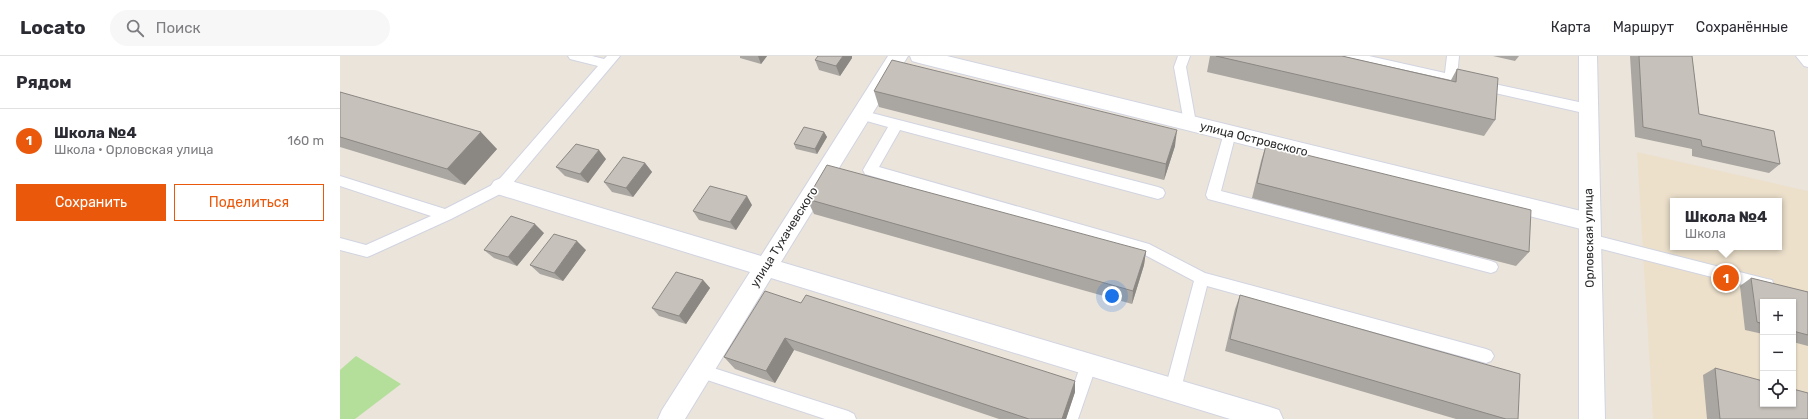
<!DOCTYPE html>
<html lang="ru">
<head>
<meta charset="utf-8">
<style>
	:root { --surface:#fff; --page:#f7f7f7; --text:#2b2b33; --muted:#7c7c81; --line:#e1e1e2; --accent:#ea580c }
	body { margin:0; font-family:Rubik,sans-serif; background:var(--page); color:var(--text) }
	.controls { position:absolute; right:12px; bottom:12px; display:grid; overflow:hidden; border-radius:0px; box-shadow:0 1px 3px #0004 }
	.controls button { width:36px; height:36px; display:grid; place-items:center; padding:0; border:0; border-bottom:1px solid var(--line); background:var(--surface); color:var(--text); font:20px sans-serif }
	.you { position:absolute; left:772px; top:240px; width:14px; height:14px; margin:-10px; border:3px solid #fff; border-radius:50%; background:#1a73e8; box-shadow:0 0 0 6px #1a73e833 }
	.badge { display:grid; place-items:center; width:26px; height:26px; border-radius:50%; background:var(--accent); color:#fff; font-size:13px; font-weight:700 }
	.pin { position:absolute; translate:-50% -50%; border:2px solid #fff; box-shadow:0 1px 4px #0006 }
	.popup { position:absolute; left:1330px; top:142px; width:112px; height:52px; box-sizing:border-box; display:grid; place-content:center; border-radius:0px; background:var(--surface); filter:drop-shadow(0 1px 3px #0005); font-size:13px; white-space:nowrap; color:var(--muted) }
	.popup b { font-size:15px; color:var(--text) }
	.popup::after { content:''; position:absolute; left:50%; top:100%; margin-left:-8px; border:8px solid transparent; border-top-color:var(--surface) }
	.list { margin:0; padding:0; list-style:none }
	h2 { display:flex; justify-content:space-between; align-items:center; height:52px; margin:0; padding:0 16px; font-size:17px }
	h2 small { font-size:13px; font-weight:400; color:var(--muted) }
	.list li { display:grid; grid-template-columns:26px 1fr auto; gap:12px; align-items:center; box-sizing:border-box; height:64px; padding:0 16px; border-top:1px solid var(--line) }
	.list b { display:block; font-size:15px; white-space:nowrap }
	.list p { margin:0; font-size:13px; white-space:nowrap; color:var(--muted) }
	.list em { font-size:13px; font-style:normal; color:var(--muted) }
	.actions { display:flex; gap:8px; padding:12px 16px }
	.actions a { flex:1; padding:9px 0; border:1px solid var(--accent); border-radius:0px; text-align:center; font-size:14px; color:var(--accent) }
	.actions .main { background:var(--accent); color:#fff }
	.icon { flex:none; width:22px; height:22px; fill:none; stroke:currentColor; stroke-width:2; stroke-linecap:round; stroke-linejoin:round }
	.map { position:relative; flex:none; width:1468px; height:363px; overflow:hidden }
	header { display:flex; align-items:center; gap:24px; box-sizing:border-box; height:56px; padding:0 20px; background:var(--surface); border-bottom:1px solid var(--line) }
	header strong { font-size:19px }
	nav { display:flex; gap:22px; margin-inline-start:auto; font-size:14px }
	.search { width:280px; height:36px; background:var(--page); display:flex; align-items:center; gap:10px; box-sizing:border-box; padding:0 14px; border-radius:22px; color:var(--muted); font-size:15px }
	main { display:flex }
	aside { flex:1; background:var(--surface) }
	.map>svg:first-child { display:block }
	.education { fill:#ece0cb; fill-rule:evenodd }
	.green { fill:#b4df9a }
	.lines { fill:none; stroke-linecap:round; stroke-linejoin:round }
	.service-casing { stroke:#d1d4e1; stroke-width:2 }
	.minor-casing { stroke:#d1d4e1; stroke-width:2 }
	.tertiary-casing { stroke:#d1d4e1; stroke-width:2 }
	.service { fill:#fff; fill-rule:evenodd }
	.minor { fill:#fff; fill-rule:evenodd }
	.tertiary { fill:#fff; fill-rule:evenodd }
	.wall { fill:#aaa6a1 }
	.shaded-wall { fill:#8b8783 }
	.building { fill:#c6c1bb; stroke:#8b8783 }
	.labels { text-anchor:middle; dominant-baseline:central; stroke-width:3.5; stroke-linejoin:round; paint-order:stroke }
	.street-label { font-size:12px; fill:#292929; stroke:#fff }
</style>
</head>
<body>
<header>
<strong>Locato</strong>
<div class="search"><svg class="icon" aria-label="search" viewBox="0 0 24 24"><circle cx="10" cy="10" r="6"/><path d="M15 15l6 6"/></svg>Поиск</div>
<nav><a>Карта</a><a>Маршрут</a><a>Сохранённые</a></nav>
</header>
<main>
<aside>
<h2>Рядом<small></small></h2>
<ul class="list">
<li><span class="badge">1</span><div><b>Школа №4</b><p>Школа · Орловская улица</p></div><em>160 m</em></li>
</ul>
<div class="actions"><a class="main">Сохранить</a><a>Поделиться</a></div>
</aside>
<div class="map">
<svg width="1468" height="363" viewBox="0 0 1468 363">
	<rect width="100%" height="100%" fill="#ebe4db"/>
	<!-- education -->
	<path class="education" d="M 1297,96 L 1468,135 L 1468,363 L 1313,363 ZM 1333,145 L 1439,145 L 1439,191 L 1333,191 ZM 1423,246 L 1453,246 L 1453,348 L 1423,348 Z"/>
	<!-- green -->
	<path class="green" d="M 16,300 L 61,328 L 15,363 L 0,363 L 0,314 Z"/>
	<g class="lines">
		<defs>
			<path id="service" d="M 228,0 L 252,0 L 264,3 L 267,0 L 280,0 L 166,135 L 111,163 L 32,199 L 27,201 L 0,194 L 0,182 L 26,189 L 91,160 L 0,130 L 0,120 L 105,153 L 156,127 L 258,10 L 230,3 Z
				M 838,0 L 850,0 L 846,11 L 856,67 L 855,70 L 850,72 L 845,70 L 844,67 L 834,11 Z
				M 1003,0 L 1029,0 L 1105,17 L 1107,0 L 1119,0 L 1117,20 L 1248,48 L 1252,50 L 1254,53 L 1252,56 L 1248,58 L 1009,4 L 1005,3 Z
				M 1456,0 L 1468,0 L 1468,11 L 1464,10 Z
				M 520,54 L 818,131 L 823,133 L 825,137 L 823,141 L 818,143 L 560,74 L 539,111 L 809,188 L 865,217 L 1146,293 L 1151,295 L 1154,300 L 1151,305 L 1146,307 L 867,230 L 841,333 L 839,338 L 833,340 L 827,338 L 825,333 L 854,225 L 805,199 L 525,118 L 523,114 L 548,71 L 516,62 L 514,59 L 516,56 Z
				M 890,72 L 895,73 L 896,77 L 881,135 L 1151,205 L 1156,207 L 1158,211 L 1156,215 L 1151,217 L 868,143 L 866,139 L 884,77 L 885,73 Z
				M 1250,178 L 1427,223 L 1432,224 L 1434,229 L 1432,234 L 1427,235 L 1250,190 L 1245,188 L 1243,184 L 1245,180 Z
				M 749,301 L 754,303 L 757,308 L 738,363 L 722,363 L 741,308 L 744,303 Z
				M 361,308 L 508,355 L 514,358 L 516,363 L 485,363 L 361,322 L 356,320 L 353,315 L 356,310 Z"/>
			<path id="minor" d="M 548,0 L 568,0 L 441,206 L 930,351 L 939,354 L 943,363 L 890,363 L 431,222 L 345,363 L 318,363 L 322,354 L 410,216 L 154,137 L 150,131 L 154,125 L 161,122 L 421,200 Z
				M 570,0 L 607,0 L 1249,157 L 1257,160 L 1260,166 L 1257,172 L 1249,175 L 579,7 L 572,5 Z"/>
			<path id="tertiary" d="M 1239,0 L 1257,0 L 1265,363 L 1239,363 Z"/>
		</defs>
		<!-- service casing -->
		<use href="#service" class="service-casing"/>
		<!-- minor casing -->
		<use href="#minor" class="minor-casing"/>
		<!-- tertiary casing -->
		<use href="#tertiary" class="tertiary-casing"/>
		<!-- service -->
		<use href="#service" class="service"/>
		<!-- minor -->
		<use href="#minor" class="minor"/>
		<!-- tertiary -->
		<use href="#tertiary" class="tertiary"/>
	</g>
	<!-- wall -->
	<path class="wall" d="M 400,0 L 427,0 L 421,8 L 400,2 Z
		M 870,0 L 1002,0 L 1111,24 L 1117,13 L 1155,64 L 1144,80 L 867,16 Z
		M 1153,0 L 1179,0 L 1175,5 Z
		M 1290,0 L 1352,0 L 1359,58 L 1440,108 L 1429,117 L 1352,100 L 1352,93 L 1295,81 Z
		M 512,2 L 500,20 L 479,14 L 475,4 Z
		M 534,35 L 835,90 L 824,124 L 539,51 Z
		M 0,36 L 157,93 L 125,129 L 0,91 Z
		M 484,76 L 487,81 L 477,98 L 456,93 L 454,88 Z
		M 926,89 L 1189,196 L 1176,210 L 912,142 L 921,105 Z
		M 266,103 L 248,127 L 225,120 L 216,111 Z
		M 305,107 L 312,116 L 293,141 L 272,136 L 264,126 Z
		M 467,143 L 806,195 L 804,209 L 792,248 L 474,158 Z
		M 412,149 L 396,174 L 359,164 L 353,155 Z
		M 204,177 L 177,210 L 154,202 L 144,194 Z
		M 246,194 L 223,225 L 200,218 L 190,209 Z
		M 1411,222 L 1468,236 L 1468,290 L 1453,286 L 1453,246 L 1423,246 L 1423,278 L 1405,274 L 1400,230 Z
		M 363,224 L 370,232 L 346,268 L 319,260 L 312,252 Z
		M 900,239 L 1178,363 L 1116,363 L 885,295 L 895,253 Z
		M 461,247 L 735,325 L 735,336 L 726,363 L 659,363 L 454,294 L 435,327 L 395,313 L 384,301 Z
		M 1375,312 L 1468,363 L 1367,363 L 1363,319 Z"/>
	<!-- shaded-wall -->
	<path class="shaded-wall" d="M 418,0 L 427,0 L 421,8 Z
		M 503,0 L 512,0 L 512,2 L 500,20 L 496,10 Z
		M 837,74 L 835,90 L 824,124 L 826,108 Z
		M 141,76 L 157,93 L 125,129 L 107,113 Z
		M 484,76 L 487,81 L 477,98 L 475,93 Z
		M 259,94 L 266,103 L 248,127 L 240,118 Z
		M 305,107 L 312,116 L 293,141 L 286,132 Z
		M 407,140 L 412,149 L 396,174 L 390,166 Z
		M 195,168 L 204,177 L 177,210 L 168,201 Z
		M 237,185 L 246,194 L 223,225 L 214,217 Z
		M 806,195 L 804,209 L 792,248 L 793,235 Z
		M 363,224 L 370,232 L 346,268 L 339,260 Z
		M 445,282 L 454,294 L 435,327 L 426,315 Z
		M 735,325 L 735,336 L 726,363 L 722,363 Z"/>
	<!-- building -->
	<path class="building" d="M 478,0 L 503,0 L 496,10 L 475,4 Z
		M 876,0 L 1002,0 L 1116,26 L 1117,13 L 1158,22 L 1155,64 Z
		M 1299,0 L 1352,0 L 1359,58 L 1434,75 L 1440,108 L 1362,90 L 1361,84 L 1303,71 Z
		M 552,4 L 837,74 L 826,108 L 534,35 Z
		M 0,36 L 141,76 L 107,113 L 0,81 Z
		M 464,71 L 484,76 L 475,93 L 454,88 Z
		M 236,88 L 259,94 L 240,118 L 216,111 Z
		M 926,89 L 1191,154 L 1189,196 L 917,127 Z
		M 283,101 L 305,107 L 286,132 L 264,126 Z
		M 487,109 L 806,195 L 793,235 L 467,143 Z
		M 370,130 L 407,140 L 390,166 L 353,155 Z
		M 171,160 L 195,168 L 168,201 L 144,194 Z
		M 214,178 L 237,185 L 214,217 L 190,209 Z
		M 336,216 L 363,224 L 339,260 L 312,252 Z
		M 1411,222 L 1468,236 L 1468,279 L 1453,275 L 1453,246 L 1423,246 L 1423,268 L 1417,266 Z
		M 425,235 L 461,247 L 466,239 L 735,325 L 722,363 L 689,363 L 445,282 L 426,315 L 384,301 Z
		M 900,239 L 1180,318 L 1178,363 L 1166,363 L 890,283 Z
		M 1375,312 L 1423,325 L 1423,348 L 1453,348 L 1453,333 L 1468,337 L 1468,363 L 1380,363 Z"/>
	<g class="labels">
		<!-- street labels -->
		<g class="street-label">
			<text transform="translate(914 83) rotate(14)">улица Островского</text>
			<text transform="translate(444 181) rotate(-58)">улица Тухачевского</text>
			<text transform="translate(1249 182) rotate(-91)">Орловская улица</text>
		</g>
	</g>
</svg>
<div class="controls">
<button>+</button>
<button>−</button>
<button><svg class="icon" aria-label="locate" viewBox="0 0 24 24"><circle cx="12" cy="12" r="6"/><path d="M12 2v4M12 18v4M2 12h4M18 12h4"/></svg></button>
</div>
<div class="you"></div>
<div class="pin badge" style="left:1386px;top:222px">1</div>
<div class="popup"><b>Школа №4</b>Школа</div>
</div>
</main>
</body>
</html>
